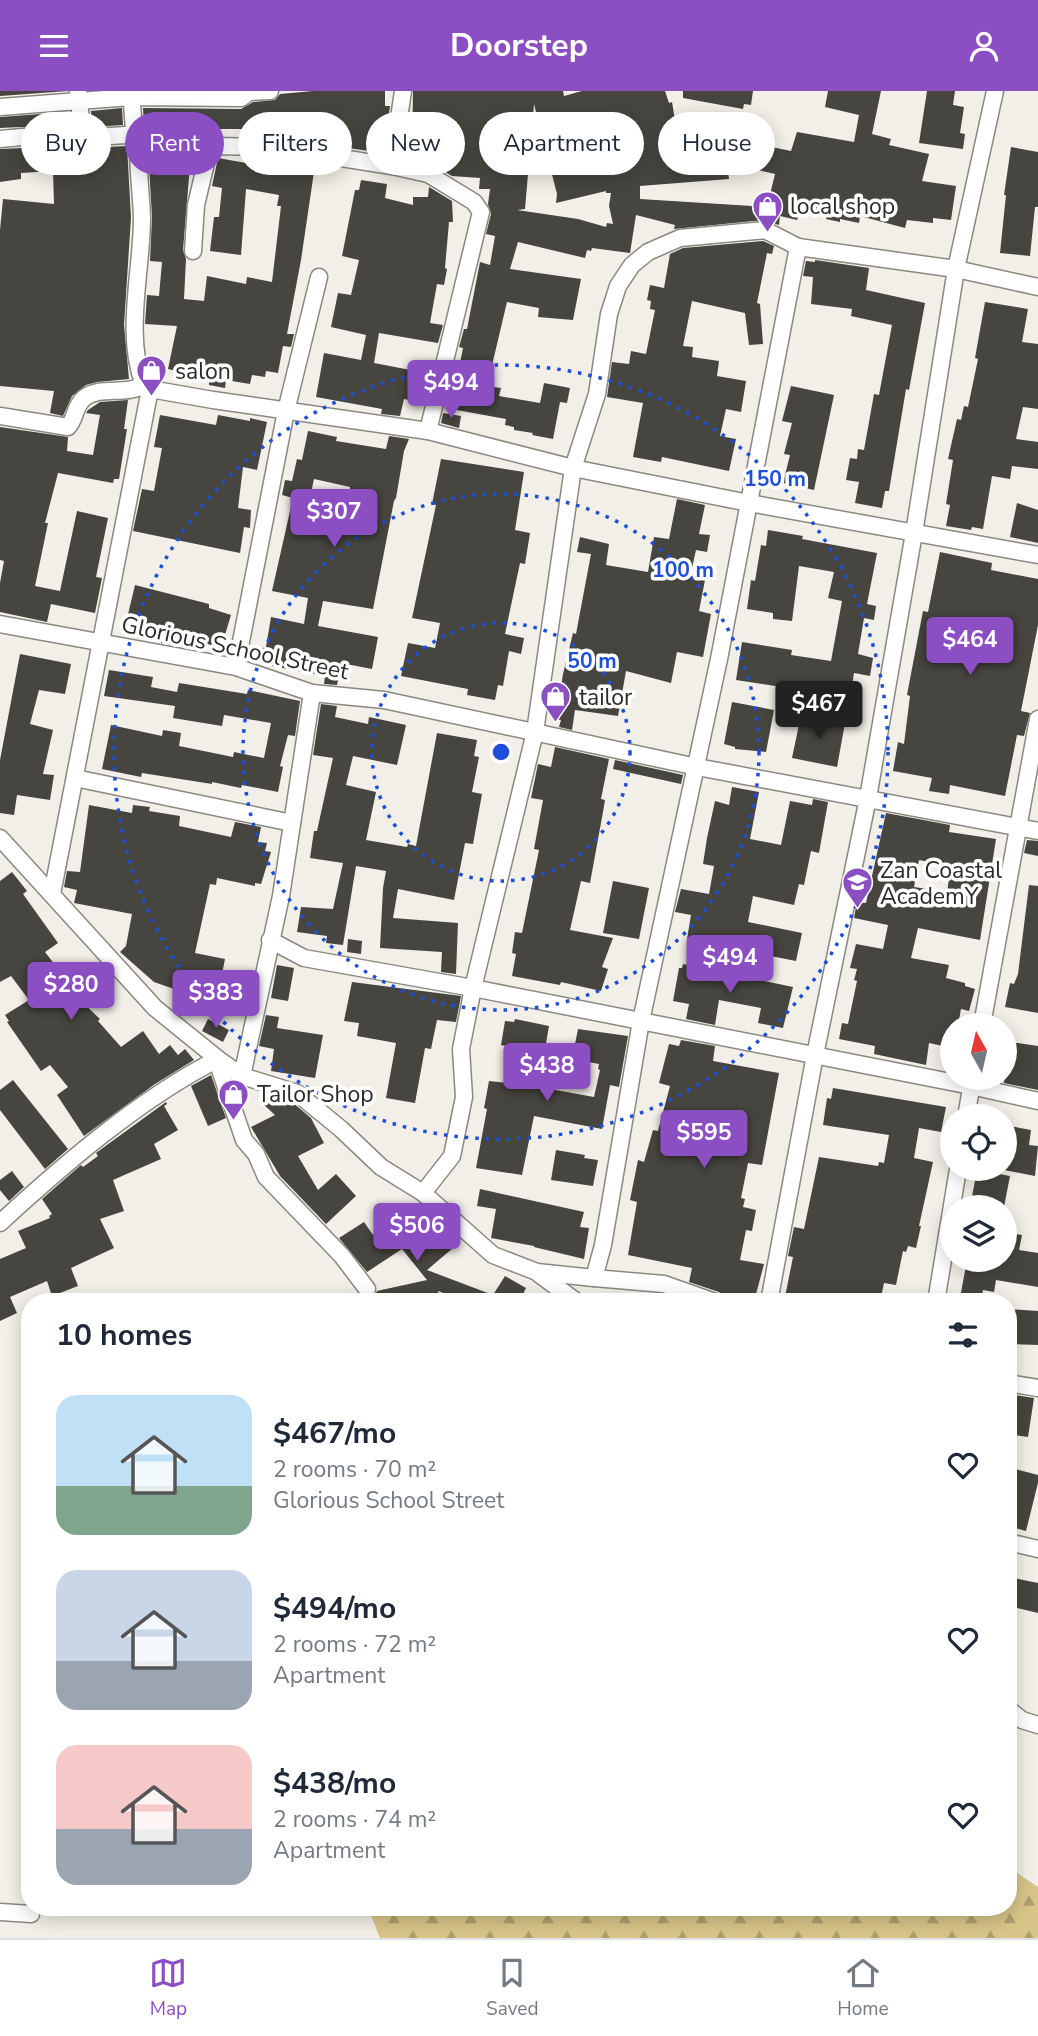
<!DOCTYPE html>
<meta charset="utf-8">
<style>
body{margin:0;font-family:"Nunito Sans",sans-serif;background:#f2f2f3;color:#1f2937;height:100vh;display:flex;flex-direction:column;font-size:26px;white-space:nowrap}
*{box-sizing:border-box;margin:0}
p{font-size:23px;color:#747a83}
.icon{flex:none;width:38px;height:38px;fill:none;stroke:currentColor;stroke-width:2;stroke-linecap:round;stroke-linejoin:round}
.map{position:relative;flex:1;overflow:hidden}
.drawer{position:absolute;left:21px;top:1202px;width:996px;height:623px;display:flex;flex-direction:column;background:#fff;border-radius:28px;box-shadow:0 4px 18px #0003}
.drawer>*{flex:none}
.top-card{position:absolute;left:21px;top:21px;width:998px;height:63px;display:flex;gap:14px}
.needle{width:46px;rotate:352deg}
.buttons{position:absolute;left:940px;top:922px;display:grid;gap:14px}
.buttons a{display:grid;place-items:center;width:77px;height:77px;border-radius:50%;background:#fff;box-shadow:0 4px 18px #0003;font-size:35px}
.price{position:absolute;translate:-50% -60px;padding:0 16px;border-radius:7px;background:#8c4ec3;color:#fff;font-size:23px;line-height:46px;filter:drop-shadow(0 2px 4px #0008)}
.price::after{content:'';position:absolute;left:50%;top:42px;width:21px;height:16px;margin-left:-10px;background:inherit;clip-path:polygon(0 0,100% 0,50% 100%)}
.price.active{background:#222;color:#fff}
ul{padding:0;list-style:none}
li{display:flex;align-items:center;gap:21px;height:175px;padding:0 35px}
li span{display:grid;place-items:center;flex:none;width:196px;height:140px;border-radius:21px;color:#555}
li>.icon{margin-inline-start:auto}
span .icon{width:84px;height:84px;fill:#fffc;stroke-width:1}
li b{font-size:30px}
h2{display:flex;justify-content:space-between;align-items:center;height:84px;padding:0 35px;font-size:30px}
.pill{padding:0 24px;border-radius:32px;background:#fff;box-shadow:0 4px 18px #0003;font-size:24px;line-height:63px}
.pill.active{background:#8c4ec3;color:#fff}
header{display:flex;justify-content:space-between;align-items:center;height:91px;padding:0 35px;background:#8c4ec3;color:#fff;font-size:32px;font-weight:700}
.dock{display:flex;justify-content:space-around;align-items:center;height:98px;border-top:2px solid #e0e1e3;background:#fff;font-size:19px;color:#747a83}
.dock a{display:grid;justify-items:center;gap:4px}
.dock .active{color:#8c4ec3}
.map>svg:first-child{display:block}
.forest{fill:url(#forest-firs)}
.building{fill:#46453f;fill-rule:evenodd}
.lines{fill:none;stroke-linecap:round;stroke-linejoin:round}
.minor-casing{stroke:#8a8881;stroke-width:19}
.minor{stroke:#fff;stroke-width:16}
.ring{fill:none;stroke:#1d4ed8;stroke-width:3.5;stroke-dasharray:3.5 7}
.labels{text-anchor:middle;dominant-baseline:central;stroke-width:7;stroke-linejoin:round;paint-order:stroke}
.poi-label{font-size:23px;fill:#2b2a27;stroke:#fff;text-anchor:start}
.street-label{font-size:23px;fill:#2b2a27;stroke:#fff}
.centre{fill:#1d4ed8;stroke:#fff;stroke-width:3.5}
.ring-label{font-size:21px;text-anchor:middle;font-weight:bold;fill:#1d4ed8;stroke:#fff;stroke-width:7;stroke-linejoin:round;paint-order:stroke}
</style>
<header><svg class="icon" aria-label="menu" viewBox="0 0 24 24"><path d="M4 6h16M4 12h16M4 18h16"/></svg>Doorstep<svg class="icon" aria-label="person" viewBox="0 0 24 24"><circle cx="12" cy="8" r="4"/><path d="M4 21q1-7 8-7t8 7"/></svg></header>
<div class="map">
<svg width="1038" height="1847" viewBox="0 0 1038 1847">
<defs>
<pattern id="forest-firs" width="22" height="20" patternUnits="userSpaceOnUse" patternTransform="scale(1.75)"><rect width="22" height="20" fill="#d7c488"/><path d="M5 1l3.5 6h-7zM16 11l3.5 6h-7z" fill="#af9f6f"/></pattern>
</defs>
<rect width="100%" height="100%" fill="#f1efe7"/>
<path class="forest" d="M1008,1776L1038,1796V1847H380L368,1817L1008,1816Z"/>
<g class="building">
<path d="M0,0H68L0,5Z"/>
<path d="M313,0H385V15H390L383,62L348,57V53L329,54L273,46L247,45V38H202L177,32L144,34L143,17L241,18L253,11L275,9L280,3Z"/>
<path d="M413,0H563L564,5L582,0H665L669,12L672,11L680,58L746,55L747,51L791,60L797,41L854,51L859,24L825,16L828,0H881L872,43L891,48L889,54L929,63L922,90L956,95L951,129L933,127V132L907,129L905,137L860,125L859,132L840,128V131L826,128L828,120L801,114L797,129L780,125L779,134L764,129L674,138L675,134L636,124L630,162L592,157L591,160L587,159L585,167L518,151L510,178L581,188L573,229L538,226L539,217L507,211L489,287L494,288L493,296L501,297L499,305L540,312L544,292L570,297L567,312L560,311L553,348L532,344L533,342L514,339V336L505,334L506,328L451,318L463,257L459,256L464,238H467L480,171L490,174L495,145L486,143L491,123L488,113L490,98H479L480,87L452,85L430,72L412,69ZM534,13L557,103L556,112L606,100V102H611L609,115L613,133L607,132L606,136L578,128L517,119L525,118ZM727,72L775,83L767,116L640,108V95L729,88Z"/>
<path d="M683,0H753L751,14L744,13L743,18L683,7Z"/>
<path d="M927,0H955L953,14L964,16L960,42L965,43L963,58L919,52Z"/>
<path d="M122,17L123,34L92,36L91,20Z"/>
<path d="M70,21L71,37L47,38L21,36L0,37V26Z"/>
<path d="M175,53L188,55L190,74L183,159L186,168L184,208L204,210L207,185L246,193L247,186L272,191L281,115H277L279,104L246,98L241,164L210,160L214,126H219L222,97L212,95L218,67L246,72V66H270L315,74L301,169L287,243H294L291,256L283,255L278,282L266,280L265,286L252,284L250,293L226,289L225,297L209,294V291L184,286L185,282L168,278L177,235L145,233L147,204L159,205L162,171L150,170L152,126L149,75L155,74L154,54Z"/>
<path d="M127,55L131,127L124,234L129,288L97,291L86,294L72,305L63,325L50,322L54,300L0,295V139L3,108L54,113L53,80L21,82V88L0,91V58L22,57L48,59Z"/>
<path d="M1011,56L1038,61V116H1035L1030,165L1000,162L1006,104H1004Z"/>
<path d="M361,89L387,93L385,107L413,114V106H428L429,96L452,110L453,131H449L445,177L447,178L444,194L437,193L430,232L443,234L438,252L379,242L374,272L426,282L420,311L404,308L400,325L381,323L382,318L316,306L324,262L361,269L366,244L331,236L338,202L351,204L359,169L342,165L355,99H359Z"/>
<path d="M763,150L774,155L772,163L767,162L757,212L760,213L763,253L749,254L745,222L692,210L683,255L693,256L692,266L719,270L717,285L746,290L741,321L726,318L720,345L736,348L729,380L662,366L661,371L633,366L643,312L607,306L612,271L629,273L631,260L646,263L655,219L650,218L651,210L647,209L650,194L664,197L670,163L683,157Z"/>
<path d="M815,169L869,177L866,199L925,212L909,299L906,298L889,400H885L882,417L855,412L859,391L846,389L850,367L857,368L858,358L864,359L874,303L879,304L892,234L851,225L852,218L811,213L813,186L803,185L806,170L815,171Z"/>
<path d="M985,211L1028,218L1022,251L1038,253V318L1023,316L1016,348L1038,351V378L1012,375L1010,388L992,385L983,438L972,436L971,439L946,435L950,414L946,413L953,369L948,368L957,328L961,329L964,315L968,316L978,268L975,267Z"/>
<path d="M791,295L834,304L814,399L783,392L790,364L784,363L792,332L782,330Z"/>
<path d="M128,309L124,338H127L119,388H114L113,392L58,382L45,432H48L35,495L60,500L77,420L108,427L96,486L102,487L95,522L51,513L47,531L0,521V492L4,470L0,469V336L68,346L67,360L93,364L100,324L86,322L88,319L100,311Z"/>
<path d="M443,322L461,325L459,337L441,332Z"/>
<path d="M160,324L216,334L218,324L250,330V327L267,331L257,379L243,376L238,417L251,419L250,437L244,436L240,462L133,440L142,398L154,400L162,357L154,356Z"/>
<path d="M308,340L337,346L336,350L386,358L389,345L409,348L404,360L396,407L394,410L373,518L323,510L318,535L378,546L372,578L341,572L337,594L324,593L325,585L272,575V573L268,572L271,557L266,556L271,526L304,533L308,507L272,500L293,407L282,404L285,389L292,390L297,368L302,369ZM314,388L350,396V398L352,399L348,425L308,416Z"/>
<path d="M441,368L524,381L515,439L530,442L525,473L520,472L505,543L524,547L521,563L509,560L503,595L498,594L495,609L467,604L468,598L401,585L408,552L435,557L440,532L412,527L436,414L432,413Z"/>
<path d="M677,408L705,414L699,443L710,444L707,461L696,459L690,486L705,489L699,520L711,523L703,566L677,561L671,592L626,580L618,625L575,619L572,639L559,636L561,629L556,628L563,583L573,542L576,543L591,463L577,461L580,446L609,453L606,474L648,481L654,446L669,448Z"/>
<path d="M1017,412L1038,419V452L1010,446Z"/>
<path d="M768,439L803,445L802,448L877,462L867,513L876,515L874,529L864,527L858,563L873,567L870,585L854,582L850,606L736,589L742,551L792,559L791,564L831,570L842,510L828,507L834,481L799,475L792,530L773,528V522L747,518L751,489L755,490L761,454L766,455Z"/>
<path d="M940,461L992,472L991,479L1038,488V534L1021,620L1030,622L1024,645L1017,644L1005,705L950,694L949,703L929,700L932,687L893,680L898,651L904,653L910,605L907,604L914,567L923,520L928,521Z"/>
<path d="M135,494L209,513V517L231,524L221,557L175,543L174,554L161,552V548L124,540Z"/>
<path d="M20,563L71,573L65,603L39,599L30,633L53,639L43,683L54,684L50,709L17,704L14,724L0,722V669Z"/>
<path d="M109,579L153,586L151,596L177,601L179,592L247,603L248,599L300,610L295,645L288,644L280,675L283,676L278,701L242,694L241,697L212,691V693L142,682L141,686L102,678L111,634L162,645L163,639L181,642L179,655L233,666L234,661L264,667L271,632L224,624L222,635L173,627L175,615L104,605Z"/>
<path d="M732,611L774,619L766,661L735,658V656L724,653Z"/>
<path d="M321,613L337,615L335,626L368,633L369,626L406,634L397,674L353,665L346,694L376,701L366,749L407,756L408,753L416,755L437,642L477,649L474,665L479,666L472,701L482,703L473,753L465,752L454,809L398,798L393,827L458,832L456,883L441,881L442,861L380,857L383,797L386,780L356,775L343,854L326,852L327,845L297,841L301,816L333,818L343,772L310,767L314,740H317L333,667L313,664Z"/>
<path d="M801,624L845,632L837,676L792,667Z"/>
<path d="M555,656L609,668L601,708L605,709L603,721L590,792L581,790L570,839L613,847L602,876L608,878L601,900L561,891L560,894L512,885L516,863L512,862L515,841L522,842L539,759L534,758L543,709L531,707L538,673L551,676Z"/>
<path d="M615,669L683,684L681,693L613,678Z"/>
<path d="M732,696L759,701L750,748L781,754L790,710L812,714L813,708L828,711L819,762L811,760L804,794L799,793L794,814L753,805L748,831L802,842L796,870L687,848L691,824L675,821L681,798L709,803L714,775L703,773L707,747L715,710L729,714Z"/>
<path d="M89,714L132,722L133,714L150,716L149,720L180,725L179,735L231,746L235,731L261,736L258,751L267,752L265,760L271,761L261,793L255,792V795L217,787L216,794L210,793L195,862L225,868L218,903L212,901L211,911L154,891L120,861L126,855L132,823L74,812L77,799L64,796L67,780L80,781Z"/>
<path d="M886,722L950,734L949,741L996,748L980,849L918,837L911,867L949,874L946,887L965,892V895L975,898L969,920L961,918L958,934H952V957L929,952L926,974L874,963L875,955L839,948L842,932L848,933L857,890L854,889L857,878L850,877L856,853L883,858L888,834L854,827L857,811L866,812ZM919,769L951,775L947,801L914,796Z"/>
<path d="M1027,749L1038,750V765L1024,762Z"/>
<path d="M12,781L27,800L23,803L58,852L45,861L65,887L85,872L101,892L79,908L100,928L98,930L121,956L143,940L159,963L170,954L178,964L185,958L194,969L155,993L84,1045L57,1004L68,996L50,974L41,980L7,931L9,930L5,924L29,909L11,885L0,891V790Z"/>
<path d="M613,790L649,797L639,848L603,842Z"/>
<path d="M1029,794L1038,795V922L1005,916L1010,892L1014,893L1018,883Z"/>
<path d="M348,848L362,850L361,863L347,861Z"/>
<path d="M683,873L793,896L783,937L758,932L761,917L719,909L715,934L686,928L689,913L673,910L679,877H682Z"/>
<path d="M277,874L294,877L288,910L271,907Z"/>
<path d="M352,891L461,905L456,931L437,929L431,958L425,957L415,1012L386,1007L396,952L357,945L359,932L344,930Z"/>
<path d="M266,924L279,926L277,937L323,944L315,987L271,980L274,958L259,955Z"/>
<path d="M208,928L229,939L223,951L202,940Z"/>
<path d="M515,928L549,935L544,964L501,954L505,930L514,931Z"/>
<path d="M578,938L628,945L619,996L610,994L602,1038L534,1025L522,1084L476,1077L487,1018L484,1017L489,990L536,995L539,978L553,981L550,998L594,1006L600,979L598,978L599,973L572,968Z"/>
<path d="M681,949L715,955L713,970L779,982L762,1074L748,1072L741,1107L745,1108L743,1116L756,1119L752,1140L746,1139L740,1169L764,1173L754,1211H725L723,1205L719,1201L689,1191L692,1177L628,1164L637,1111L630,1109L638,1069L644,1071L653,1039L658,1040L670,995L659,992L669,953L679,955Z"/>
<path d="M1010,951L1038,955V999L1004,992Z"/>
<path d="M211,984L226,1027L208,1035L191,995Z"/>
<path d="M13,989L68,1058L45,1078L0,1019V999Z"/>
<path d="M833,997L946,1016L941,1041L919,1037L914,1067L933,1071L919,1135H921L916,1157L908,1155L906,1161L903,1160L896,1194L884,1192L880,1211H784L793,1166L788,1165L794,1136L804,1138L819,1066L878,1075L879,1071L884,1072L889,1044L823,1034L827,1007L831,1008Z"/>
<path d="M273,1005L292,1011L311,1027L324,1052L298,1065L318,1099L336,1083L356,1105L326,1133L280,1085L251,1036L275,1024L264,1014Z"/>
<path d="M166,1011L167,1013L164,1015L178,1039L154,1053L161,1068L113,1089L124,1120L100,1128L114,1157L71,1177L78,1195L52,1205L47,1190L10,1206L17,1222L0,1230V1168L26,1157L18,1140L50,1127L49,1125L52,1123L42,1108L81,1074L83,1076L98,1065L96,1062L111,1051Z"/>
<path d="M1004,1034L1031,1039L1029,1054L1038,1055L1035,1085L1004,1079Z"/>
<path d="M556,1059L585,1064L584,1067L598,1069L593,1095L551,1089Z"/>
<path d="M977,1079L1010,1085L1004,1116H970Z"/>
<path d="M12,1080L24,1096L9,1110L0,1099V1089Z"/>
<path d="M480,1098L584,1121L580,1136L589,1137L584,1168L534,1156V1155L491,1147L496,1118L477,1115Z"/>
<path d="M404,1118L429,1144L436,1137L453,1157L427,1179L493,1204L505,1185L526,1197L519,1211H466L438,1200L440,1211H355V1205L369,1208L374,1206L377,1200L427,1189L402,1158L367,1181L339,1147L364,1131L373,1144L398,1120L400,1122Z"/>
<path d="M1004,1141L1022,1144L1019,1159L1038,1162V1196L996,1189L994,1201L983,1199L981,1211L960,1207L967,1169H1004Z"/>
<path d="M654,1203H662L683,1211H651Z"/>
<path d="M1008,1218L1038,1220V1254L1008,1253Z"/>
<path d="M1008,1303L1034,1307L1028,1346L1008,1343Z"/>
<path d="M1008,1376L1038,1384V1392L1026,1440L1012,1436L1014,1429L1008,1427Z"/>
<path d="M1008,1486L1038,1492V1522L1008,1515Z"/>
</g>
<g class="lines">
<defs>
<g id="minor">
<path d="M78,0L83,47"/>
<path d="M131,0L134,39L138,45C167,43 186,36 210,55"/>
<path d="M403,0L392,75L428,83L474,111L481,121L428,340"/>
<path d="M0,16L131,6L241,7L249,1L270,0"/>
<path d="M0,48L22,46L47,49L126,44L138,45C137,73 141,99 142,127C142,180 124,244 144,294L150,298"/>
<path d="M193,160L196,114L210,55L271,56L392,75"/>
<path d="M0,325L68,336C76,327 74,316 84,307C101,294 125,305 144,294"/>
<path d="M0,533L236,576L312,602L384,609L697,676L1038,740"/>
<path d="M236,576L286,320L319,186"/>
<path d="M75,687L292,732"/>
<path d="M0,747L155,917L218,968L242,985L297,1002L341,1038L381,1076L423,1102L493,1164L537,1181L594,1187L603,1154L641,930L719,568L798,156L956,178L1038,196"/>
<path d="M52,803L150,298L213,309L428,340L573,377L749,412L1038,464"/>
<path d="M270,849L304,867L473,897L971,995L1038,1010"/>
<path d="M982,934L1038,628"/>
<path d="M218,968L219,976L244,1049L256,1063L266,1086L342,1165L367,1198"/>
<path d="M242,985L281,805L312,602"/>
<path d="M966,1026L973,987"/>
<path d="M423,1102L452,1065L464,1006L461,958L473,897L535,641L573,377L597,303L609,223L618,195L632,174L648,161L680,147L765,139L798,156"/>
<path d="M0,1132C64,1073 141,1007 218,968"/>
<path d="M539,1183L577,1211"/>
<path d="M594,1187L664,1193L715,1211"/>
<path d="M769,1211L815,964L868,707L914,442L956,178L995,0"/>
<path d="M936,1211L958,1078"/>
<path d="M1008,1292L1038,1297"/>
<path d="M1008,1451L1038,1458"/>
<path d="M1008,1618L1022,1629L1038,1634"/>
<path d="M0,1821L31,1823"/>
</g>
</defs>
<use href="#minor" class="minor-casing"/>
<use href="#minor" class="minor"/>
</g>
<g class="ring">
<circle cx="501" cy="661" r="129"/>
<circle cx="501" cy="661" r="258"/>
<circle cx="501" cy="661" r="387"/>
</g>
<defs>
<symbol id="shop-pin" viewBox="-11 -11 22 30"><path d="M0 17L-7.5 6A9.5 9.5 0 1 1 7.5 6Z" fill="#8c4ec3" stroke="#fff"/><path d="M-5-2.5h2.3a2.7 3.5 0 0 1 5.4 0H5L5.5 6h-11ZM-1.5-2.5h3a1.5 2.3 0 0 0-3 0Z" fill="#fff"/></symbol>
<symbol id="school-pin" viewBox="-11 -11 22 30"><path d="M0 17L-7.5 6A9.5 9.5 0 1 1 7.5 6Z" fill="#8c4ec3" stroke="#fff"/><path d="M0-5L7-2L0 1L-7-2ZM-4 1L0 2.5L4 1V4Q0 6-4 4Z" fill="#fff"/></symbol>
</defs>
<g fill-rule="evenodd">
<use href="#shop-pin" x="750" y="98" width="35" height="47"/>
<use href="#shop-pin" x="134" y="262" width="35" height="47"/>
<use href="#shop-pin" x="538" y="588" width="35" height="47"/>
<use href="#school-pin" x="840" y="774" width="35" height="47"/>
<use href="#shop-pin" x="216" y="986" width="35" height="47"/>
</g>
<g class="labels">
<g class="poi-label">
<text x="790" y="115">local shop</text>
<text x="175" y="280">salon</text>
<text x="579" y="606">tailor</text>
<text x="880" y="779">Zan Coastal<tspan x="880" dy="26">AcademY</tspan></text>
<text x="257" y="1003">Tailor Shop</text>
</g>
<g class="street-label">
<text transform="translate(235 557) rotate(12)">Glorious School Street</text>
</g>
</g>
<circle cx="501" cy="661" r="10" class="centre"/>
<g class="ring-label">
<text x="775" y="395">150 m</text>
<text x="683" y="486">100 m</text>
<text x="592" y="577">50 m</text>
</g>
</svg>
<div class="buttons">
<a><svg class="needle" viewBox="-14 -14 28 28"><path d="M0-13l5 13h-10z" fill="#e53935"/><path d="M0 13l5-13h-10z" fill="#747a83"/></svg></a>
<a><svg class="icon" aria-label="locate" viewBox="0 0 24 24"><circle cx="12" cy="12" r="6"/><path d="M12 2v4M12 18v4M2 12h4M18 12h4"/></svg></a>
<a><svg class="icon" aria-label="layers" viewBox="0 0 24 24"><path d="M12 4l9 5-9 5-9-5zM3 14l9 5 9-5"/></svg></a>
</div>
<b class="price" style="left:451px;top:329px">$494</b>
<b class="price" style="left:334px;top:458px">$307</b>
<b class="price" style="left:970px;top:586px">$464</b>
<b class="price active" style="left:819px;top:650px">$467</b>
<b class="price" style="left:730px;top:904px">$494</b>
<b class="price" style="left:71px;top:931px">$280</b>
<b class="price" style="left:216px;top:939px">$383</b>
<b class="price" style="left:547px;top:1012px">$438</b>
<b class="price" style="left:704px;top:1079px">$595</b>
<b class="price" style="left:417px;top:1172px">$506</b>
<div class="top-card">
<a class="pill">Buy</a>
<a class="pill active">Rent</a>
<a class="pill">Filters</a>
<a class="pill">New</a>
<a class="pill">Apartment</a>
<a class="pill">House</a>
</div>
<section class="drawer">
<h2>10 homes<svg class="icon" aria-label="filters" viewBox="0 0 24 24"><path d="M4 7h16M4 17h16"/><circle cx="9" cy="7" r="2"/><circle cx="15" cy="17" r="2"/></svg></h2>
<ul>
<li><span style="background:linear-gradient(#bfe0f5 65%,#7fa58c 0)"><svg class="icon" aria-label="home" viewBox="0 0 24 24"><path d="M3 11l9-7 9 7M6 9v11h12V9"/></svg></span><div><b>$467/mo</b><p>2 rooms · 70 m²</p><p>Glorious School Street</p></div><svg class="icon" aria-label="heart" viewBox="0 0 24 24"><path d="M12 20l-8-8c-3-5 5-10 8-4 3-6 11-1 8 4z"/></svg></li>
<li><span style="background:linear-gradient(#c9d6e8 65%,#9aa5b1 0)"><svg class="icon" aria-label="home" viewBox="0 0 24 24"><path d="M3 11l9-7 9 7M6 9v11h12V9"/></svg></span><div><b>$494/mo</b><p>2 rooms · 72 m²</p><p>Apartment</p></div><svg class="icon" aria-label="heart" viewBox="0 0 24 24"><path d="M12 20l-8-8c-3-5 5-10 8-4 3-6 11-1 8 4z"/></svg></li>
<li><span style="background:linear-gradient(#f6c9c9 60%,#9aa5b1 0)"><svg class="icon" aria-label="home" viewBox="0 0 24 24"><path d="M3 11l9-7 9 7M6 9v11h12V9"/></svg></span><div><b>$438/mo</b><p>2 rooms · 74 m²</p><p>Apartment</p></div><svg class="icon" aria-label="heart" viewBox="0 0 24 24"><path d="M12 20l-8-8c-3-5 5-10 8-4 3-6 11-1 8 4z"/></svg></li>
</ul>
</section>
</div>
<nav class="dock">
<a class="active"><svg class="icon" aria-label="map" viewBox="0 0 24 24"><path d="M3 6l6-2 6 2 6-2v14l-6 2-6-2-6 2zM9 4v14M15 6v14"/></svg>Map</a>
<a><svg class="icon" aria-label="saved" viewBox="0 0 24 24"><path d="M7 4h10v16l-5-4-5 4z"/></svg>Saved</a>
<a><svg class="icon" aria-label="home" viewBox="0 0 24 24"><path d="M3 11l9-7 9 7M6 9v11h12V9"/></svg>Home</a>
</nav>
